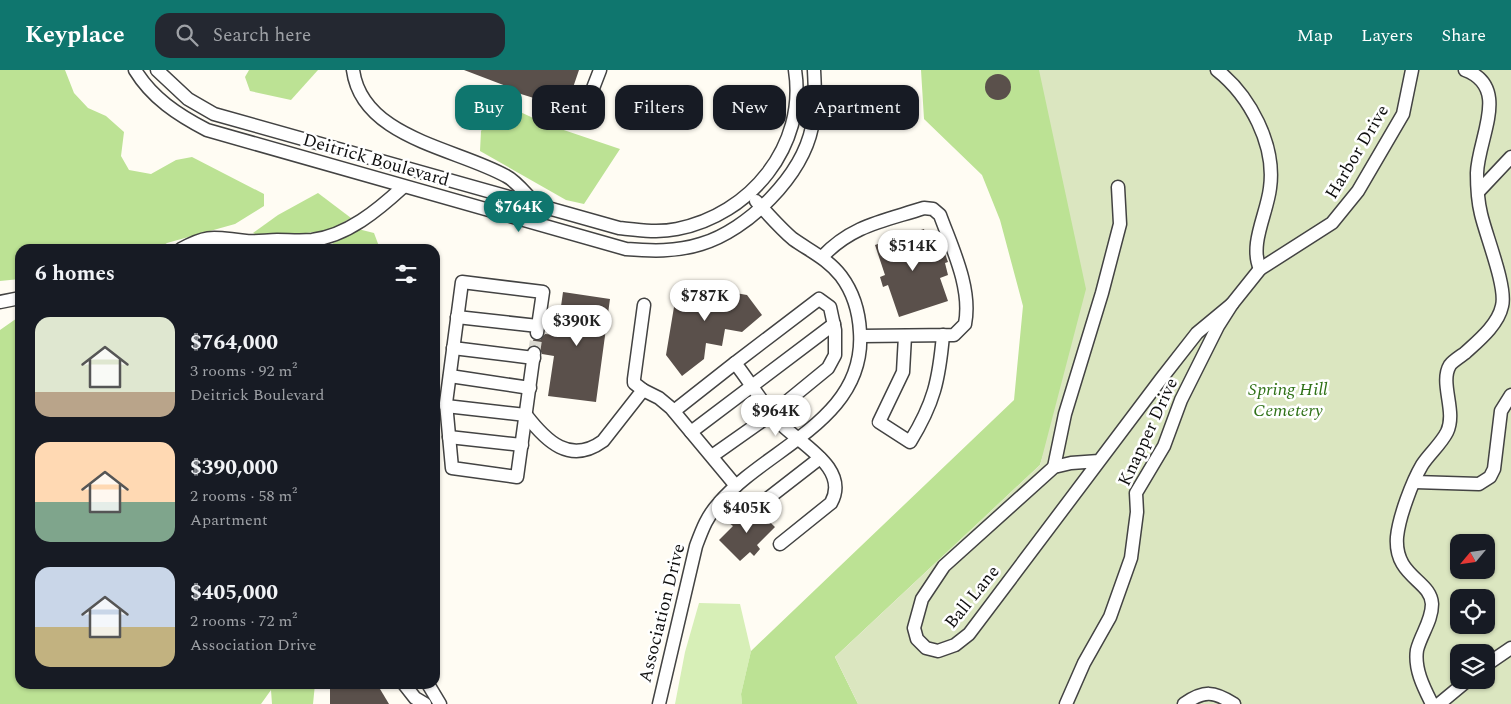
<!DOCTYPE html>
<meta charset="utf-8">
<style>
body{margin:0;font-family:Spectral,serif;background:#242831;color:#f1f3f6;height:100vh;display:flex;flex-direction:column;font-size:19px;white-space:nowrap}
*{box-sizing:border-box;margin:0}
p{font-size:16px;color:#9ea1a6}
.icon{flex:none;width:28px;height:28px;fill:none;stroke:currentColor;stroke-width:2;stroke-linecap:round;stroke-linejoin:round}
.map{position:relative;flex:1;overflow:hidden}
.details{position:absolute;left:15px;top:174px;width:425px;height:445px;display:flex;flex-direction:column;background:#171b24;border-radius:15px;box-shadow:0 1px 4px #0004}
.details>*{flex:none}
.top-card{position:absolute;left:455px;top:15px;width:475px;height:45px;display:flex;gap:10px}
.needle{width:32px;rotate:241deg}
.buttons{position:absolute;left:1450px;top:464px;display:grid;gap:10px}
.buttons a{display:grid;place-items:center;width:45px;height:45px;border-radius:10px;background:#171b24;box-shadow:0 1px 4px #0004;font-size:25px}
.price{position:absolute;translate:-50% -42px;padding:0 11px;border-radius:18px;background:#fff;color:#222;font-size:16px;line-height:32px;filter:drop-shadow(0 1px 2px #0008)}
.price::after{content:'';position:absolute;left:50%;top:30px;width:15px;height:11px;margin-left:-8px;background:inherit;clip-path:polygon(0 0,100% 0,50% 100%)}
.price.active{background:#0f766e;color:#fff}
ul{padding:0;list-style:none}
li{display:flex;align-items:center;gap:15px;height:125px;padding:0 20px}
li span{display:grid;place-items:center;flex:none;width:140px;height:100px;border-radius:15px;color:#555}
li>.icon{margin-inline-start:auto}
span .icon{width:60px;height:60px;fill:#fffc;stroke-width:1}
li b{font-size:21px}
h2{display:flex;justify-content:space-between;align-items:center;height:60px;padding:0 20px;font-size:21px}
.pill{padding:0 18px;border-radius:15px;background:#171b24;box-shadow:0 1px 4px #0004;font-size:18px;line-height:45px}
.pill.active{background:#0f766e;color:#fff}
header{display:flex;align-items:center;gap:30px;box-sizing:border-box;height:70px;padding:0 25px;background:#0f766e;color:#fff}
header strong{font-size:24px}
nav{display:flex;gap:28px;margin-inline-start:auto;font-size:18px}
.search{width:350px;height:45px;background:#242831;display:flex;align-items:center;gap:12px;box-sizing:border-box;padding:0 18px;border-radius:15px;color:#9ea1a6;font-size:19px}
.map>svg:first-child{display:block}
.green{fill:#d7efb7}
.forest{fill:#bce294}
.cemetery{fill:#dbe6c0;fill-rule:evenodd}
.building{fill:#5a504b}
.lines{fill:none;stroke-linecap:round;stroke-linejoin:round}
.minor-tunnel{stroke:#dbd9d1;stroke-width:12;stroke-dasharray:12 6;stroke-linecap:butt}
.minor-casing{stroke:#434343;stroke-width:15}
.minor{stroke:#fff;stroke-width:12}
.labels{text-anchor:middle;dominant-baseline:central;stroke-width:5;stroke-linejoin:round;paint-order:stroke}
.street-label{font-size:18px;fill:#101010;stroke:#fff}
.park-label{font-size:18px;font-style:italic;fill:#2f7117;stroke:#fff}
</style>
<header>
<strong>Keyplace</strong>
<div class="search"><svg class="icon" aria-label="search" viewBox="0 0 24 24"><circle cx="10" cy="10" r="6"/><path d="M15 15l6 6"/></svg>Search here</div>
<nav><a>Map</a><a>Layers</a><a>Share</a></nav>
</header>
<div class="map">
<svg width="1511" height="634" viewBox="0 0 1511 634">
<rect width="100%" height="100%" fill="#fffcf3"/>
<path class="green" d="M699,533L740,534L751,581L741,624L742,634H675L685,582Z"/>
<g class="forest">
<path d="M0,0H65L74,23L88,38L106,46L124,62L121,86L129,100L151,104L176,90L192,87L264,124V136L235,154L167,173L158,179H20V209L0,211Z"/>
<path d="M249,0H318L291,30L250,21L245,7Z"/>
<path d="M921,0H1118L1095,221L1040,395L835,587L858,634H742L741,624L751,581L1014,330L1023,236L1000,150L982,105L924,49Z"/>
<path d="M501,33L546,54L620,79L584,134L566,130L480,81L481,61Z"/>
<path d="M318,123L351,148L328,161L261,167L253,163L278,145Z"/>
<path d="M358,159L374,163L380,179H323Z"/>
<path d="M20,246V614H315L313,634H272L271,620L261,634H0V260Z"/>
</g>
<path class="cemetery" d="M1039,0H1511V634H858L835,587L1040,395L1086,219ZM1459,472H1486V500H1459ZM1459,528H1486V555H1459ZM1459,582H1486V610H1459Z"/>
<g class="building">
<path d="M464,0H579L566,38L505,19L506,16Z"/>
<circle cx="998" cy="17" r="13"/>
<path d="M924,159L931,182L943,178L948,192L945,193L948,205L940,208L948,231L899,247L888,215L883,217L880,207L885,205L875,175Z"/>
<path d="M678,213L747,225L762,245L742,262L725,259L722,276L706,273L704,289L682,306L666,285Z"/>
<path d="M563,222L610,229L596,332L548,326L554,286L542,284L539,277L533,275V270H540L545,264L557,265Z"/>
<path d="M753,436L775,457L757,475L760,479L754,486L750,482L740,491L719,470L733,456L729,453L735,447L739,451Z"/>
<path d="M346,614H377L389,634H330V615Z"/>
</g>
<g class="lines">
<path class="minor-tunnel" d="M534,283L537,263"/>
<defs>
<g id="minor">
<path d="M135,0C152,28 178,45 207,60L626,179C651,181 676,182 701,174C748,160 802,106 812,57C816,38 815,19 814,0"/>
<path d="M157,0L188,29L214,44L619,158C638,160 658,163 677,159C750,145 807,76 795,0"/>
<path d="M353,0C362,68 456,78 506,106C516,111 526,124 534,132"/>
<path d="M1217,0C1250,26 1276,75 1270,118C1267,144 1249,174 1260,199"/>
<path d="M583,44L600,0"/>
<path d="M1479,121L1511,87"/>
<path d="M181,179C210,163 215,168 246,171C256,172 267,170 277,170C288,170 300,171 312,170C347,166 378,140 403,117"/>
<path d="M822,187C852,155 884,151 924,138L933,139L940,145C952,178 972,218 965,254L954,265L861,266"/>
<path d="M0,232L20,228"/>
<path d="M457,247L538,256"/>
<path d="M905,266L903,302L879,352L910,372C934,333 939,310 943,265"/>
<path d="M453,278L534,288"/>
<path d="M534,283L517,407L452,398L446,333L462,212L543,222L537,263"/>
<path d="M450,306L530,318"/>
<path d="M643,320L659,328L671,338L736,416"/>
<path d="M446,336L526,345C546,371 570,395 603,371L643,320L634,313V309L644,235"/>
<path d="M674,341L735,293"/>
<path d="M691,362L834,254"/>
<path d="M449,367L522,375"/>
<path d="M712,386L773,343L828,298L835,285V260L830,237L819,229L735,293C751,313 764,337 782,355C802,375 850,399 831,433L780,474"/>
<path d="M1099,391L1071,393L1054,397L944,496L922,529L914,558L917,569L926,578L938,581L955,575L969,564L1161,309L1197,263L1232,234"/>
<path d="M1054,397L1065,344L1102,223L1120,154L1118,117"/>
<path d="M1415,412L1479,414L1490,407L1494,399L1501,341L1511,325"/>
<path d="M762,433L820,388"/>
<path d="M1486,595L1511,578"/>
<path d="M404,614L415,628L425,634"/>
<path d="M428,614L440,634"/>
<path d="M659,634L696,476C702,460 707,446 719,433C767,377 866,350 860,262C859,242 853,222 841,206C828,189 810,181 793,169C780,158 768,144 756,131"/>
<path d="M1066,634L1084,593L1110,547L1131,488L1137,442L1136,423L1164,376L1181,330L1218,256L1232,234L1260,199L1332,153L1358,121L1403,44L1412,0"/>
<path d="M1184,634C1204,620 1214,621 1234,634"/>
<path d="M1432,634C1424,618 1414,599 1417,580C1421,564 1432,551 1432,534C1431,510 1394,507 1397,467C1399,447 1412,412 1422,395C1429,384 1441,374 1447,362C1457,341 1439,313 1450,295C1453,291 1461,286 1465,283C1478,271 1498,255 1502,236C1507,217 1486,166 1481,144C1478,132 1477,116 1477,103C1478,68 1511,17 1465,0"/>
<path d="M1439,634L1468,610"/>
</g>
</defs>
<use href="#minor" class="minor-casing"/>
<use href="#minor" class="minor"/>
</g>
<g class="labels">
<g class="street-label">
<text transform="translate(1357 82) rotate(-59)">Harbor Drive</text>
<text transform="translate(376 90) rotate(16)">Deitrick Boulevard</text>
<text transform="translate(1148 362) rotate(-65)">Knapper Drive</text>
<text transform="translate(972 527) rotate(-51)">Ball Lane</text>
<text transform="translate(662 543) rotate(-76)">Association Drive</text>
</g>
<g class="park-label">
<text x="1288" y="319">Spring Hill<tspan x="1288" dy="21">Cemetery</tspan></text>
</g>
</g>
</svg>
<div class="buttons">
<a><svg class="needle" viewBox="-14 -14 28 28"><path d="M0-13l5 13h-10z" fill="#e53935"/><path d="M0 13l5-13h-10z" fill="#9ea1a6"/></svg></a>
<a><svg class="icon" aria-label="locate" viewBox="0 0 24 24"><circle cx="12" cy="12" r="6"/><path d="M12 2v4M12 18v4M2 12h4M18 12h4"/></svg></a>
<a><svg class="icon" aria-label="layers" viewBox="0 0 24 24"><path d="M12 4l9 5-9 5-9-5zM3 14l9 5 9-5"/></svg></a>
</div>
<b class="price active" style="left:519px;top:163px">$764K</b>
<b class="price" style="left:913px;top:202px">$514K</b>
<b class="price" style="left:705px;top:252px">$787K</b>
<b class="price" style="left:577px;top:277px">$390K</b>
<b class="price" style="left:776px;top:367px">$964K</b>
<b class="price" style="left:747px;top:464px">$405K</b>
<div class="top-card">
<a class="pill active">Buy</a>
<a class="pill">Rent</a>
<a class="pill">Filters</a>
<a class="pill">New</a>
<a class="pill">Apartment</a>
</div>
<section class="details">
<h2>6 homes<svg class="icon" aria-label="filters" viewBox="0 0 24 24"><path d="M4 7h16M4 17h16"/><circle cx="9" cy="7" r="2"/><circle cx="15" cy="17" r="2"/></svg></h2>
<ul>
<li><span style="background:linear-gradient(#dfe7d0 75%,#b9a48a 0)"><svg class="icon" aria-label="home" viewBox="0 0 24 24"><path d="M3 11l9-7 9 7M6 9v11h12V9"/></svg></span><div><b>$764,000</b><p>3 rooms · 92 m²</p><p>Deitrick Boulevard</p></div></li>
<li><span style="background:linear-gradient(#ffd9b3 60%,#7fa58c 0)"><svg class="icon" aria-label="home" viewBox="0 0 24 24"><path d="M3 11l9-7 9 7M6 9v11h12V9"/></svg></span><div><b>$390,000</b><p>2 rooms · 58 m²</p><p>Apartment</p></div></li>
<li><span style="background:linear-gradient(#c9d6e8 60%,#c2b280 0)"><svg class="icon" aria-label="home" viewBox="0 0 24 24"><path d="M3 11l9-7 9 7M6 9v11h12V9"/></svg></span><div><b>$405,000</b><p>2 rooms · 72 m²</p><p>Association Drive</p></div></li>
</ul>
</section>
</div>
